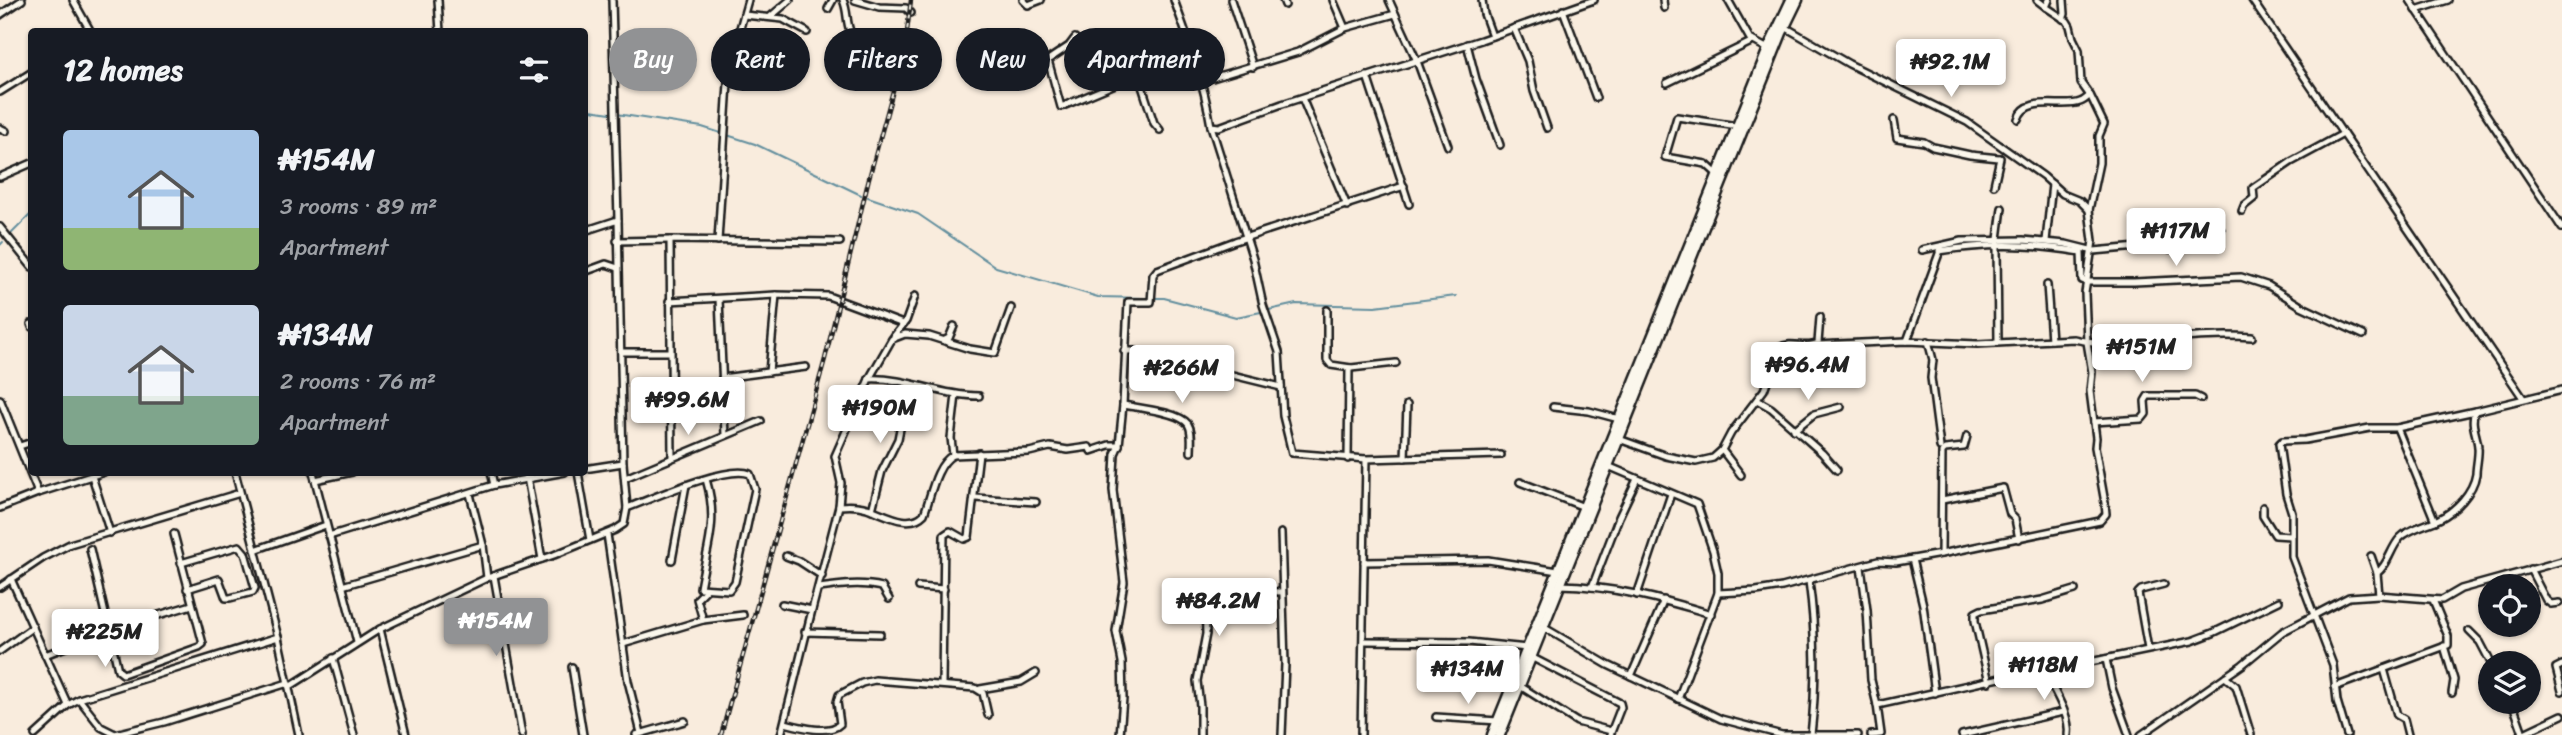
<!DOCTYPE html>
<meta charset="utf-8">
<style>
body{margin:0;font-family:Sriracha,sans-serif;background:#20242c;color:#f1f3f6;height:100vh;display:flex;flex-direction:column;font-size:26px;white-space:nowrap}
*{box-sizing:border-box;margin:0}
p{font-size:23px;color:#9ea1a6}
.icon{flex:none;width:38px;height:38px;fill:none;stroke:currentColor;stroke-width:2;stroke-linecap:round;stroke-linejoin:round}
.map{position:relative;flex:1;overflow:hidden}
.panel{position:absolute;left:28px;top:28px;width:560px;height:448px;display:flex;flex-direction:column;background:#171b24;border-radius:7px;box-shadow:0 2px 5px #0004}
.panel>*{flex:none}
.guide{position:absolute;left:609px;top:28px;width:665px;height:63px;display:flex;gap:14px}
.controls{position:absolute;left:2478px;top:574px;display:grid;gap:14px}
.controls a{display:grid;place-items:center;width:63px;height:63px;border-radius:50%;background:#171b24;box-shadow:0 2px 5px #0004;font-size:35px}
.price{position:absolute;translate:-50% -60px;padding:0 16px;border-radius:7px;background:#fff;color:#222;font-size:23px;line-height:46px;filter:drop-shadow(0 2px 4px #0008)}
.price::after{content:'';position:absolute;left:50%;top:42px;width:21px;height:16px;margin-left:-10px;background:inherit;clip-path:polygon(0 0,100% 0,50% 100%)}
.price.selected{background:#919294;color:#fff}
ul{padding:0;list-style:none}
li{display:flex;align-items:center;gap:21px;height:175px;padding:0 35px}
li span{display:grid;place-items:center;flex:none;width:196px;height:140px;border-radius:7px;color:#555}
li>.icon{margin-inline-start:auto}
span .icon{width:84px;height:84px;fill:#fffc;stroke-width:1}
li b{font-size:30px}
h2{display:flex;justify-content:space-between;align-items:center;height:84px;padding:0 35px;font-size:30px}
.chip{padding:0 24px;border-radius:32px;background:#171b24;box-shadow:0 2px 5px #0004;font-size:24px;line-height:63px}
.chip.selected{background:#919294;color:#fff}
.map>svg:first-child{display:block}
.lines{fill:none;stroke-linecap:round;stroke-linejoin:round}
.stream{stroke:#638f9e;stroke-width:2}
.minor-casing{stroke:#1c1c1c;stroke-width:10}
.primary-casing{stroke:#1c1c1c;stroke-width:13}
.minor{stroke:#fbf7ec;stroke-width:5}
.primary{stroke:#fbf7ec;stroke-width:8}
.rail-casing{stroke:#1c1c1c;stroke-width:4.5}
.rail{stroke:#fbf7ec;stroke-width:2;stroke-dasharray:5;stroke-linecap:butt}
</style>
<div class="map">
<svg width="2562" height="735" viewBox="0 0 2562 735">
<rect width="100%" height="100%" fill="#f9ecdd"/>
<filter id="ink" filterUnits="userSpaceOnUse"><feTurbulence type="fractalNoise" baseFrequency=".0143" numOctaves="2"/><feDisplacementMap in="SourceGraphic" scale="14" xChannelSelector="R" yChannelSelector="G"/><feConvolveMatrix kernelMatrix="1 2 1 2 8 2 1 2 1" color-interpolation-filters="sRGB"/></filter>
<g filter="url(#ink)">
<g class="lines">
<g class="stream">
<path d="M584,109L702,127L755,144L861,195"/>
<path d="M868,197L918,214L996,267L1098,297L1148,298"/>
<path d="M12,233L32,213"/>
<path d="M0,245L3,242"/>
<path d="M1153,298H1164L1236,317L1261,312"/>
<path d="M1269,310L1296,304L1375,306L1456,296"/>
</g>
<defs>
<g id="minor">
<path d="M73,0L91,32"/>
<path d="M438,0L440,32"/>
<path d="M612,0L618,220"/>
<path d="M843,0C848,11 846,21 850,31"/>
<path d="M855,0L879,7L906,8L911,13"/>
<path d="M1023,0L1028,5L1041,0"/>
<path d="M1174,0C1189,41 1204,83 1211,126"/>
<path d="M1231,0L1253,67"/>
<path d="M1283,0L1285,5"/>
<path d="M1333,0L1345,28"/>
<path d="M1389,0L1417,61L1448,146"/>
<path d="M1482,0L1484,14L1492,36"/>
<path d="M1663,0L1664,8"/>
<path d="M1728,0L1750,39L1768,49"/>
<path d="M2037,0L2046,7L2049,0"/>
<path d="M2252,0L2523,398"/>
<path d="M2410,0L2562,228"/>
<path d="M828,9L833,0"/>
<path d="M1563,10L1596,98"/>
<path d="M2416,10L2448,0"/>
<path d="M0,15L22,0"/>
<path d="M744,15L783,19L807,32"/>
<path d="M770,17L790,0"/>
<path d="M2063,19L2065,14L2064,0"/>
<path d="M1785,27L1849,64L1967,122L2043,176L2063,194L2080,201L2089,210"/>
<path d="M1514,28L1528,61L1534,91L1547,128"/>
<path d="M1075,38L1069,46L1048,60L1061,107L1163,64L1194,58"/>
<path d="M1467,44L1476,79L1500,145"/>
<path d="M1367,76L1409,204"/>
<path d="M1134,77L1140,80L1154,123L1160,130"/>
<path d="M1199,82L1298,52L1345,28L1395,14"/>
<path d="M1667,83L1753,41"/>
<path d="M0,92L32,72"/>
<path d="M1302,98L1347,206"/>
<path d="M2018,119C2026,94 2064,109 2080,102C2084,101 2087,98 2090,95"/>
<path d="M1894,120L1897,138L1924,142L1933,147L1970,155L1999,158"/>
<path d="M0,128L6,131"/>
<path d="M1718,175L1706,164L1665,157L1677,117L1731,125"/>
<path d="M0,177L32,163"/>
<path d="M1994,185L2000,158"/>
<path d="M2242,211L2244,206L2254,198L2253,188L2291,162L2343,134"/>
<path d="M0,227L32,267"/>
<path d="M617,241L670,240"/>
<path d="M718,241L729,67L748,0"/>
<path d="M2046,241L2052,184"/>
<path d="M1922,250L1962,241L2023,240L2066,244L2094,251L2138,247L2170,249L2200,240L2221,230"/>
<path d="M1939,251C1986,243 2035,244 2081,252L2082,280L2087,282H2134L2241,277L2269,286L2301,306L2363,335"/>
<path d="M584,272L606,264L618,268"/>
<path d="M2047,285L2051,340"/>
<path d="M719,299L725,435"/>
<path d="M669,301L776,295L828,296L903,324"/>
<path d="M1327,310V360L1331,365L1351,368L1396,363"/>
<path d="M31,324L32,327"/>
<path d="M894,336L906,321L915,296"/>
<path d="M945,340L949,338L954,326"/>
<path d="M1907,341L1941,248"/>
<path d="M1928,341L1933,360L1931,378L1940,447"/>
<path d="M1998,342L1997,247L2002,208"/>
<path d="M1815,345L1907,341L1977,344L2074,339C2094,344 2114,342 2135,341C2173,339 2213,334 2252,337"/>
<path d="M1124,351H1135L1281,387"/>
<path d="M621,352H670"/>
<path d="M769,372L776,295"/>
<path d="M722,378L806,367"/>
<path d="M869,379L892,339L905,334L929,336L970,349L995,353L1011,308"/>
<path d="M0,399L38,493"/>
<path d="M1757,400L1771,408L1822,453L1837,470"/>
<path d="M1123,405C1138,408 1179,412 1188,424C1193,432 1191,444 1191,452"/>
<path d="M1553,407L1589,411L1619,419"/>
<path d="M2094,422L2142,419L2146,414L2145,401L2148,396H2195L2201,399"/>
<path d="M2397,428L2435,521"/>
<path d="M1794,430L1814,414L1841,407"/>
<path d="M1619,439L1666,456L1696,462L1713,458L1722,450L1731,433L1764,390L1779,348C1792,340 1806,350 1818,343L1820,317"/>
<path d="M20,446L32,442"/>
<path d="M1722,450L1741,475"/>
<path d="M953,455L951,438L956,395"/>
<path d="M1501,455L1366,459L1292,453L1283,416L1279,352L1263,305L1253,259L1211,126L1219,127L1282,104L1481,40L1594,0"/>
<path d="M672,457L670,240L840,242"/>
<path d="M1405,458L1407,405"/>
<path d="M1348,459L1349,368H1351"/>
<path d="M1608,466L1697,504L1713,551L1718,573V593L1678,699"/>
<path d="M584,469L623,463"/>
<path d="M235,472L278,637L299,735"/>
<path d="M313,472L357,642"/>
<path d="M491,472L494,485"/>
<path d="M526,472L542,559"/>
<path d="M578,472L590,540"/>
<path d="M92,476L110,533"/>
<path d="M625,478L761,421"/>
<path d="M315,480L352,472"/>
<path d="M1520,482L1584,507"/>
<path d="M470,494L483,545L487,578"/>
<path d="M975,498L1036,502"/>
<path d="M1942,500L2003,488L2010,514L2015,519L2019,539"/>
<path d="M839,506C848,505 858,505 867,508C884,513 909,530 924,514C931,497 935,465 953,455L1029,452L1050,447L1068,450L1089,447L1091,451L1109,445H1119"/>
<path d="M2263,507V516L2275,535L2291,536"/>
<path d="M0,508L38,493L104,472"/>
<path d="M627,508C651,499 728,464 750,474L755,489L735,582L729,590L700,588C707,546 719,523 706,479"/>
<path d="M872,510L882,471L898,439L909,384"/>
<path d="M1281,533L1285,664L1282,735"/>
<path d="M607,534L628,681L641,733"/>
<path d="M329,536L494,485L565,472"/>
<path d="M90,549L118,670L123,674L199,647L203,644L174,534"/>
<path d="M255,550L326,525"/>
<path d="M1941,554L1942,452L1945,449L1964,447L1967,436"/>
<path d="M786,556L799,561L822,576"/>
<path d="M2371,556L2377,573"/>
<path d="M1912,559L1923,605L1935,693"/>
<path d="M672,560L686,485"/>
<path d="M1364,562L1488,560L1558,571"/>
<path d="M181,563L239,546L245,553L255,588L253,592L230,598H226L219,579L187,589"/>
<path d="M1861,567L1867,610L1871,680L1877,705"/>
<path d="M2530,569L2546,600L2551,604L2559,603"/>
<path d="M494,576L522,735"/>
<path d="M11,579L68,705"/>
<path d="M1809,581C1816,633 1817,682 1811,735"/>
<path d="M1560,585C1612,586 1662,599 1711,614"/>
<path d="M342,586L483,545"/>
<path d="M0,587L43,558L70,544L240,493"/>
<path d="M918,587L944,589"/>
<path d="M1592,587L1619,517L1637,479"/>
<path d="M819,588C840,585 861,582 882,587L889,599"/>
<path d="M1718,593L1756,591L1782,587L1878,561L1896,562L1941,554L2100,521L2106,514L2105,503L2095,447L2096,438L2090,391L2092,372L2087,342L2085,293L2093,241L2089,210L2099,163V136L2104,124L2091,97L2081,83L2079,50L2073,38L2070,26L2067,21L2046,7"/>
<path d="M1637,595L1671,494"/>
<path d="M2379,595L2442,600L2461,589L2562,561"/>
<path d="M812,610L839,506L841,483L835,456L869,379C906,377 941,396 979,396"/>
<path d="M703,620L697,599L706,590"/>
<path d="M1543,627L1608,665L1721,719L1782,735H1858"/>
<path d="M380,629L406,735"/>
<path d="M2469,631L2480,642L2491,663"/>
<path d="M805,632L880,634"/>
<path d="M1364,641L1469,642L1527,648"/>
<path d="M623,644L703,620L743,615"/>
<path d="M2444,646L2454,680L2452,693"/>
<path d="M2148,649L2138,593L2141,590L2164,584"/>
<path d="M0,651L33,627"/>
<path d="M45,655L109,630L192,605"/>
<path d="M1531,657L1620,703L1621,707L1610,735"/>
<path d="M333,658L354,735"/>
<path d="M2106,659L2112,688L2129,735"/>
<path d="M2562,665L2556,668L2562,691"/>
<path d="M572,667L583,735"/>
<path d="M2043,669C2052,688 2071,715 2068,735"/>
<path d="M2384,669L2397,715L2404,719L2408,735"/>
<path d="M1631,676L1664,600"/>
<path d="M2225,677L2236,686L2251,735"/>
<path d="M1989,682L1975,621V613L1981,610L2042,600L2075,590"/>
<path d="M942,684L944,535L950,531L964,539L969,537L979,453"/>
<path d="M1520,686L1577,722L1611,731"/>
<path d="M289,687L380,629L487,578L554,555L615,530L624,524L627,508L623,463L618,220L584,231"/>
<path d="M2335,687L2448,645V636L2433,600"/>
<path d="M980,689L1021,682L1036,673"/>
<path d="M79,699L101,727L115,734L164,722L288,683"/>
<path d="M2512,702L2523,733"/>
<path d="M1436,717L1498,721"/>
<path d="M785,723C800,727 829,735 840,724L837,702L839,695L862,683L875,680L975,688L983,693L988,715"/>
<path d="M35,735L68,705L79,699L278,637"/>
<path d="M636,735L685,721"/>
<path d="M781,735L812,610L782,604"/>
<path d="M1120,735L1123,698L1122,662L1116,631L1124,582L1113,490L1115,454L1119,445L1123,405L1128,302H1151L1153,275L1157,270L1235,241L1404,186"/>
<path d="M1200,735V706L1197,681L1206,634L1205,600L1207,590L1282,592"/>
<path d="M1361,735L1366,459"/>
<path d="M1871,735L1881,734L1877,705L1882,704L2059,665L2085,663L2192,641L2213,633L2279,601"/>
<path d="M1962,735L2063,712"/>
<path d="M2141,735L2242,665L2282,632L2349,597L2379,595L2377,573C2389,564 2390,549 2400,538C2410,528 2427,525 2439,519C2455,511 2473,493 2476,474C2476,466 2479,455 2478,447C2477,434 2470,424 2475,411L2562,390"/>
<path d="M2347,735L2337,701L2333,665L2292,557V513L2286,494L2279,444L2282,441L2305,440L2370,428H2397L2475,411"/>
<path d="M2520,735L2562,715"/>
</g>
<g id="primary">
<path d="M1492,735L1768,49L1791,0"/>
<path d="M1500,735L1782,33L1798,0"/>
</g>
</defs>
<use href="#minor" class="minor-casing"/>
<use href="#primary" class="primary-casing"/>
<use href="#minor" class="minor"/>
<use href="#primary" class="primary"/>
<defs>
<path id="rail" d="M721,735L825,359L869,178L905,47L911,0"/>
</defs>
<use href="#rail" class="rail-casing"/>
<use href="#rail" class="rail"/>
</g>
</g>
</svg>
<div class="controls">
<a><svg class="icon" aria-label="locate" viewBox="0 0 24 24"><circle cx="12" cy="12" r="6"/><path d="M12 2v4M12 18v4M2 12h4M18 12h4"/></svg></a>
<a><svg class="icon" aria-label="layers" viewBox="0 0 24 24"><path d="M12 4l9 5-9 5-9-5zM3 14l9 5 9-5"/></svg></a>
</div>
<b class="price" style="left:1951px;top:99px">₦92.1M</b>
<b class="price" style="left:2176px;top:268px">₦117M</b>
<b class="price" style="left:2142px;top:384px">₦151M</b>
<b class="price" style="left:1808px;top:402px">₦96.4M</b>
<b class="price" style="left:1182px;top:405px">₦266M</b>
<b class="price" style="left:688px;top:437px">₦99.6M</b>
<b class="price" style="left:880px;top:445px">₦190M</b>
<b class="price" style="left:1219px;top:638px">₦84.2M</b>
<b class="price selected" style="left:496px;top:658px">₦154M</b>
<b class="price" style="left:105px;top:669px">₦225M</b>
<b class="price" style="left:2044px;top:702px">₦118M</b>
<b class="price" style="left:1468px;top:706px">₦134M</b>
<div class="guide">
<a class="chip selected">Buy</a>
<a class="chip">Rent</a>
<a class="chip">Filters</a>
<a class="chip">New</a>
<a class="chip">Apartment</a>
</div>
<section class="panel">
<h2>12 homes<svg class="icon" aria-label="filters" viewBox="0 0 24 24"><path d="M4 7h16M4 17h16"/><circle cx="9" cy="7" r="2"/><circle cx="15" cy="17" r="2"/></svg></h2>
<ul>
<li><span style="background:linear-gradient(#a9c7e8 70%,#8fb573 0)"><svg class="icon" aria-label="home" viewBox="0 0 24 24"><path d="M3 11l9-7 9 7M6 9v11h12V9"/></svg></span><div><b>₦154M</b><p>3 rooms · 89 m²</p><p>Apartment</p></div></li>
<li><span style="background:linear-gradient(#c9d6e8 65%,#7fa58c 0)"><svg class="icon" aria-label="home" viewBox="0 0 24 24"><path d="M3 11l9-7 9 7M6 9v11h12V9"/></svg></span><div><b>₦134M</b><p>2 rooms · 76 m²</p><p>Apartment</p></div></li>
</ul>
</section>
</div>
